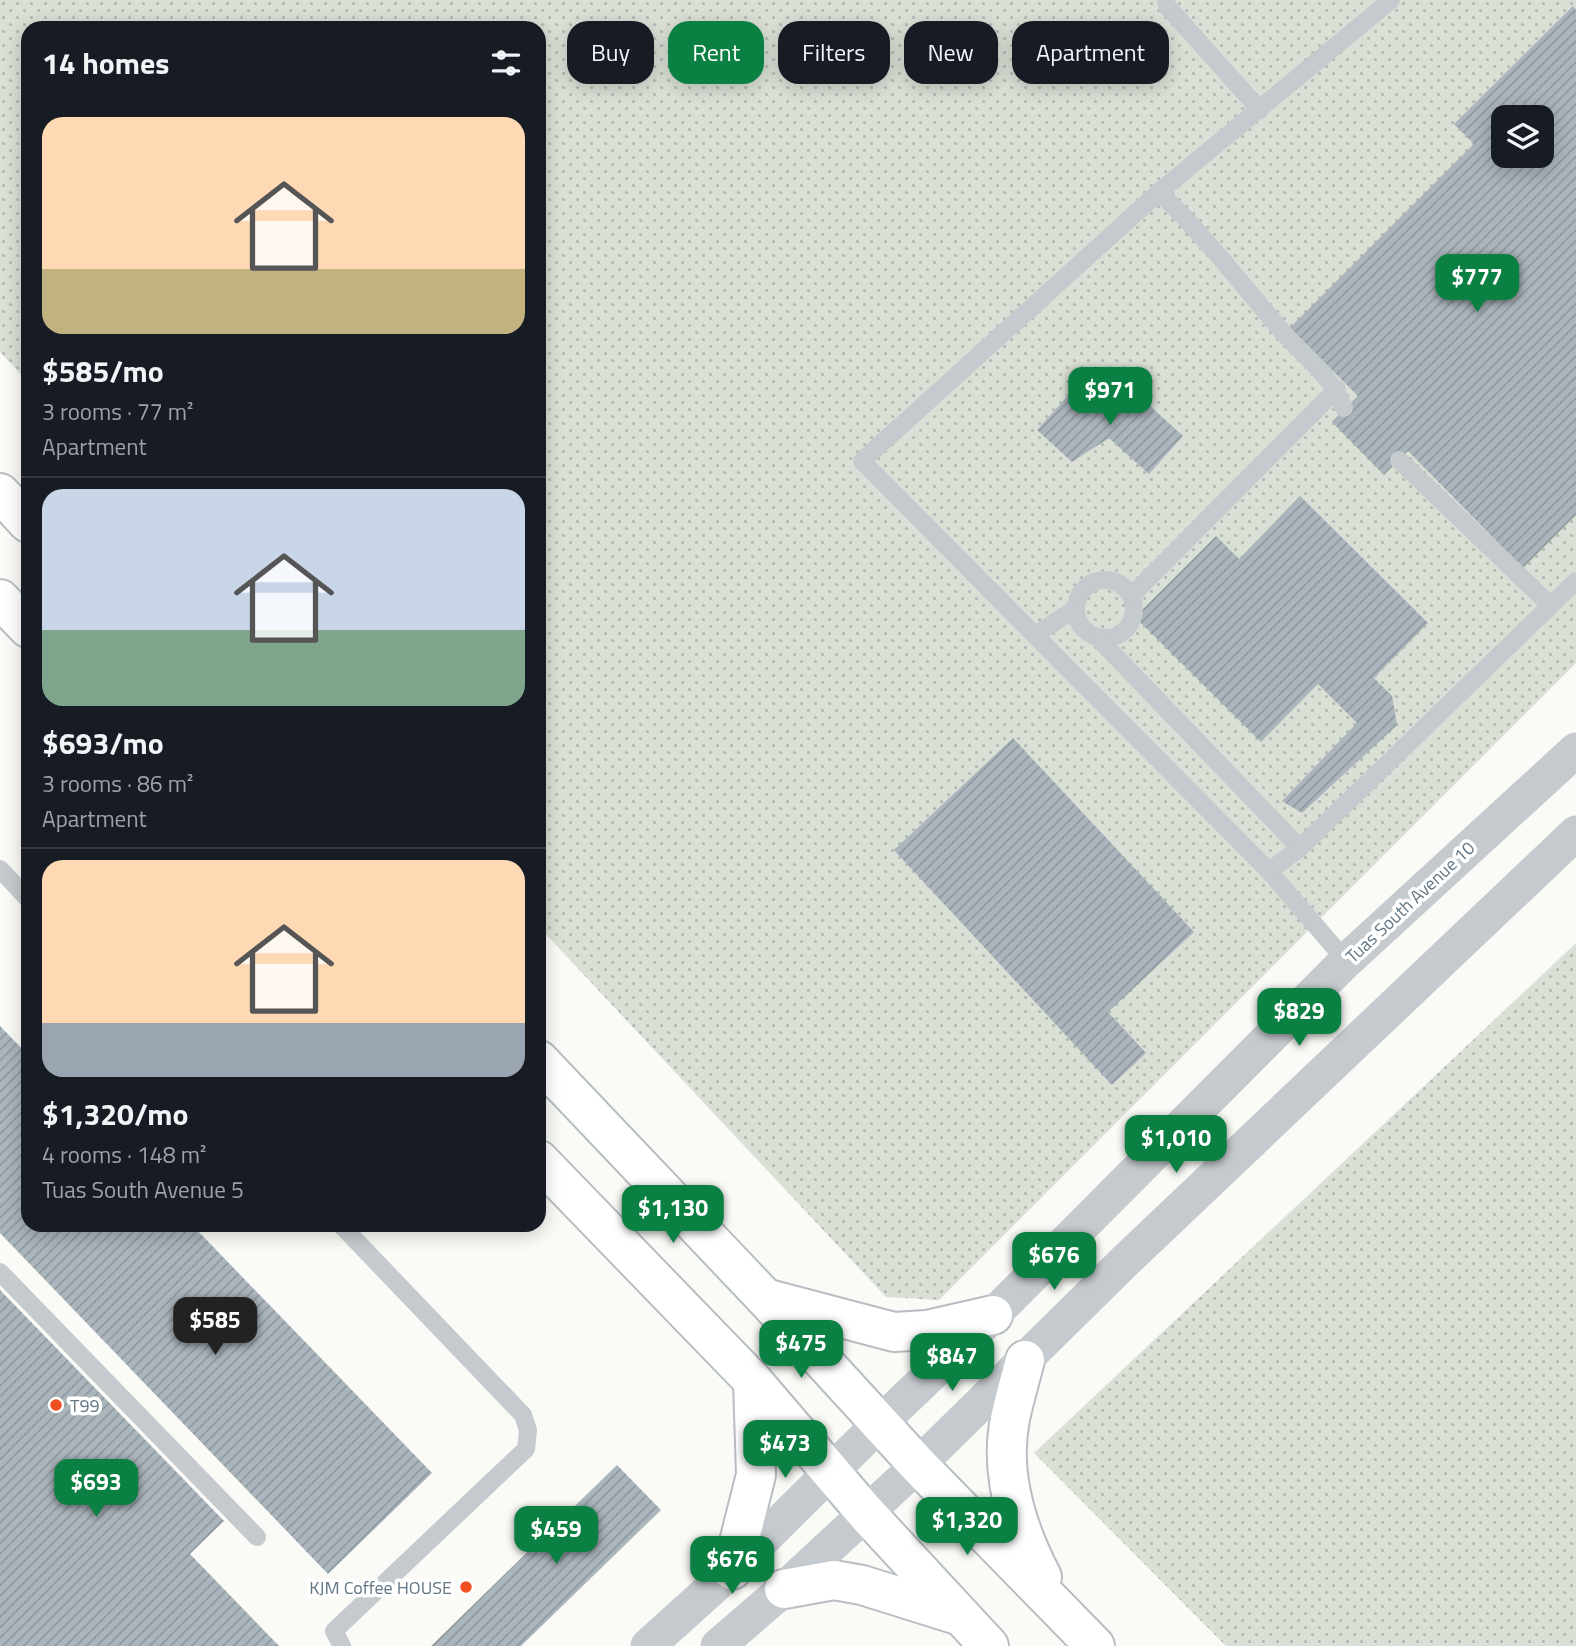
<!DOCTYPE html>
<meta charset="utf-8">
<style>
body{margin:0;font-family:"Titillium Web",sans-serif;background:#242831;color:#f1f3f6;height:100vh;display:flex;flex-direction:column;font-size:26px;white-space:nowrap}
*{box-sizing:border-box;margin:0}
p{font-size:23px;color:#9ea1a6}
.icon{flex:none;width:38px;height:38px;fill:none;stroke:currentColor;stroke-width:2;stroke-linecap:round;stroke-linejoin:round}
.map{position:relative;flex:1;overflow:hidden}
.sheet{position:absolute;left:21px;top:21px;width:525px;height:1211px;display:flex;flex-direction:column;background:#171b24;border-radius:21px;box-shadow:0 4px 18px #0003}
.sheet>*{flex:none}
.guide{position:absolute;left:567px;top:21px;width:665px;height:63px;display:flex;gap:14px}
.controls{position:absolute;left:1491px;top:105px;display:grid;gap:14px}
.controls a{display:grid;place-items:center;width:63px;height:63px;border-radius:14px;background:#171b24;box-shadow:0 4px 18px #0003;font-size:35px}
.price{position:absolute;translate:-50% -60px;padding:0 16px;border-radius:14px;background:#0b8043;color:#fff;font-size:23px;line-height:46px;filter:drop-shadow(0 2px 4px #0008)}
.price::after{content:'';position:absolute;left:50%;top:42px;width:21px;height:16px;margin-left:-10px;background:inherit;clip-path:polygon(0 0,100% 0,50% 100%)}
.price.selected{background:#222;color:#fff}
ul{padding:0;list-style:none}
li{display:grid;align-content:center;gap:14px;height:371px;padding:0 21px}
li+li{border-top:2px solid #363941}
li span{display:grid;place-items:center;height:217px;border-radius:21px;color:#555}
li>.icon{margin-inline-start:auto}
span .icon{width:126px;height:126px;fill:#fffc;stroke-width:1}
li b{font-size:30px}
h2{display:flex;justify-content:space-between;align-items:center;height:84px;padding:0 21px;font-size:30px}
.tag{padding:0 24px;border-radius:21px;background:#171b24;box-shadow:0 4px 18px #0003;font-size:24px;line-height:63px}
.tag.selected{background:#0b8043;color:#fff}
.map>svg:first-child{display:block}
.grass{fill:url(#grass-dots);fill-rule:evenodd}
.building{fill:url(#building-hatch);fill-rule:evenodd}
.lines{fill:none;stroke-linecap:round;stroke-linejoin:round}
.secondary-casing{stroke:#b7bec3;stroke-width:42}
.service{stroke:#c5cace;stroke-width:18}
.minor{stroke:#c5cace;stroke-width:35}
.secondary{stroke:#fff;stroke-width:38}
.poi-dot{fill:#f14f20;stroke:#fff;stroke-width:2.5}
.labels{text-anchor:middle;dominant-baseline:central;stroke-width:7;stroke-linejoin:round;paint-order:stroke}
.street-label{font-size:18px;fill:#627685;stroke:#fff}
.poi-label{font-size:18px;fill:#627685;stroke:#fff;text-anchor:start}
</style>
<div class="map">
<svg width="1576" height="1646" viewBox="0 0 1576 1646">
<defs>
<pattern id="grass-dots" width="8" height="8" patternUnits="userSpaceOnUse" patternTransform="scale(1.75)"><rect width="8" height="8" fill="#dae0d6"/><path d="M2 2h.1M6 6h.1" fill="none" stroke="#b4bab3" stroke-width="1.8" stroke-linecap="round"/></pattern>
<pattern id="building-hatch" width="6" height="6" patternUnits="userSpaceOnUse" patternTransform="scale(1.75)"><rect width="6" height="6" fill="#abb5bc"/><path d="M-1 1l2-2M0 6l6-6M5 7l2-2" fill="none" stroke="#8f989e"/></pattern>
</defs>
<rect width="100%" height="100%" fill="#fafaf7"/>
<g class="grass">
<path d="M0,0H1576V663L939,1300L886,1297L539,927V28H28V382L0,352ZM1503,117H1542V156H1503Z"/>
<path d="M1576,943V1646H1226L1034,1453Z"/>
</g>
<g class="building">
<path d="M1573,6L1576,10V515L1523,568L1408,451L1384,475L1332,422L1358,396L1290,328L1474,144L1454,124ZM1503,117H1542V156H1503Z"/>
<path d="M1080,382L1106,405L1125,383L1183,436L1149,474L1109,438L1072,462L1037,430Z"/>
<path d="M1300,496L1428,623L1374,678L1392,696L1397,725L1302,813L1282,801L1357,723L1318,684L1261,742L1135,617L1216,536L1239,559Z"/>
<path d="M1013,738L1194,932L1108,1012L1146,1053L1112,1085L894,850Z"/>
<path d="M0,1026L28,1055V1225H192L432,1473L328,1574L0,1233Z"/>
<path d="M0,1290L224,1521L190,1554L279,1646H0Z"/>
<path d="M617,1465L661,1510L521,1646H431Z"/>
</g>
<g class="lines">
<defs>
<g id="secondary">
<path d="M0,493L28,523"/>
<path d="M0,599L28,628"/>
<path d="M539,1060L765,1298L918,1465L1095,1646"/>
<path d="M539,1160L753,1381L865,1512L989,1646"/>
<path d="M765,1298L894,1332L927,1330L993,1315"/>
<path d="M1025,1360C1020,1380 1014,1399 1010,1419C999,1474 1017,1529 1042,1577"/>
<path d="M732,1570L756,1475L753,1381"/>
<path d="M784,1589L834,1580L862,1585L961,1616"/>
</g>
</defs>
<use href="#secondary" class="secondary-casing"/>
<g class="service">
<path d="M1166,0L1167,6L1260,110"/>
<path d="M1159,192L862,461L1269,871L1346,961"/>
<path d="M1344,408C1331,375 1303,356 1280,329C1241,283 1203,234 1159,192L1391,0"/>
<path d="M1399,460L1550,605"/>
<circle cx="1105" cy="609" r="29"/>
<path d="M1131,596L1337,389"/>
<path d="M1035,635L1075,609"/>
<path d="M1098,638L1300,848"/>
<path d="M0,869L28,899"/>
<path d="M1269,871L1300,848L1576,581"/>
<path d="M341,1225L523,1415L528,1430L526,1449L334,1631L342,1646"/>
<path d="M0,1272L257,1537"/>
</g>
<g class="minor">
<path d="M648,1646L732,1570L880,1423L993,1315L1346,961L1576,750"/>
<path d="M718,1646L784,1589L918,1465L1123,1263L1576,833"/>
</g>
<use href="#secondary" class="secondary"/>
</g>
<g class="poi-dot">
<circle cx="56" cy="1405" r="7"/>
<circle cx="466" cy="1587" r="7"/>
</g>
<g class="labels">
<g class="street-label">
<text transform="translate(1410 902) rotate(-43)">Tuas South Avenue 10</text>
</g>
<g class="poi-label">
<text x="70" y="1405">T99</text>
<text x="452" y="1587" text-anchor="end">KJM Coffee HOUSE</text>
</g>
</g>
</svg>
<div class="controls">
<a><svg class="icon" aria-label="layers" viewBox="0 0 24 24"><path d="M12 4l9 5-9 5-9-5zM3 14l9 5 9-5"/></svg></a>
</div>
<b class="price" style="left:1477px;top:314px">$777</b>
<b class="price" style="left:1110px;top:427px">$971</b>
<b class="price" style="left:1299px;top:1048px">$829</b>
<b class="price" style="left:1176px;top:1175px">$1,010</b>
<b class="price" style="left:673px;top:1245px">$1,130</b>
<b class="price" style="left:1054px;top:1292px">$676</b>
<b class="price selected" style="left:215px;top:1357px">$585</b>
<b class="price" style="left:801px;top:1380px">$475</b>
<b class="price" style="left:952px;top:1393px">$847</b>
<b class="price" style="left:785px;top:1480px">$473</b>
<b class="price" style="left:96px;top:1519px">$693</b>
<b class="price" style="left:967px;top:1557px">$1,320</b>
<b class="price" style="left:556px;top:1566px">$459</b>
<b class="price" style="left:732px;top:1596px">$676</b>
<div class="guide">
<a class="tag">Buy</a>
<a class="tag selected">Rent</a>
<a class="tag">Filters</a>
<a class="tag">New</a>
<a class="tag">Apartment</a>
</div>
<section class="sheet">
<h2>14 homes<svg class="icon" aria-label="filters" viewBox="0 0 24 24"><path d="M4 7h16M4 17h16"/><circle cx="9" cy="7" r="2"/><circle cx="15" cy="17" r="2"/></svg></h2>
<ul>
<li><span style="background:linear-gradient(#ffd9b3 70%,#c2b280 0)"><svg class="icon" aria-label="home" viewBox="0 0 24 24"><path d="M3 11l9-7 9 7M6 9v11h12V9"/></svg></span><div><b>$585/mo</b><p>3 rooms · 77 m²</p><p>Apartment</p></div></li>
<li><span style="background:linear-gradient(#c9d6e8 65%,#7fa58c 0)"><svg class="icon" aria-label="home" viewBox="0 0 24 24"><path d="M3 11l9-7 9 7M6 9v11h12V9"/></svg></span><div><b>$693/mo</b><p>3 rooms · 86 m²</p><p>Apartment</p></div></li>
<li><span style="background:linear-gradient(#ffd9b3 75%,#9aa5b1 0)"><svg class="icon" aria-label="home" viewBox="0 0 24 24"><path d="M3 11l9-7 9 7M6 9v11h12V9"/></svg></span><div><b>$1,320/mo</b><p>4 rooms · 148 m²</p><p>Tuas South Avenue 5</p></div></li>
</ul>
</section>
</div>
